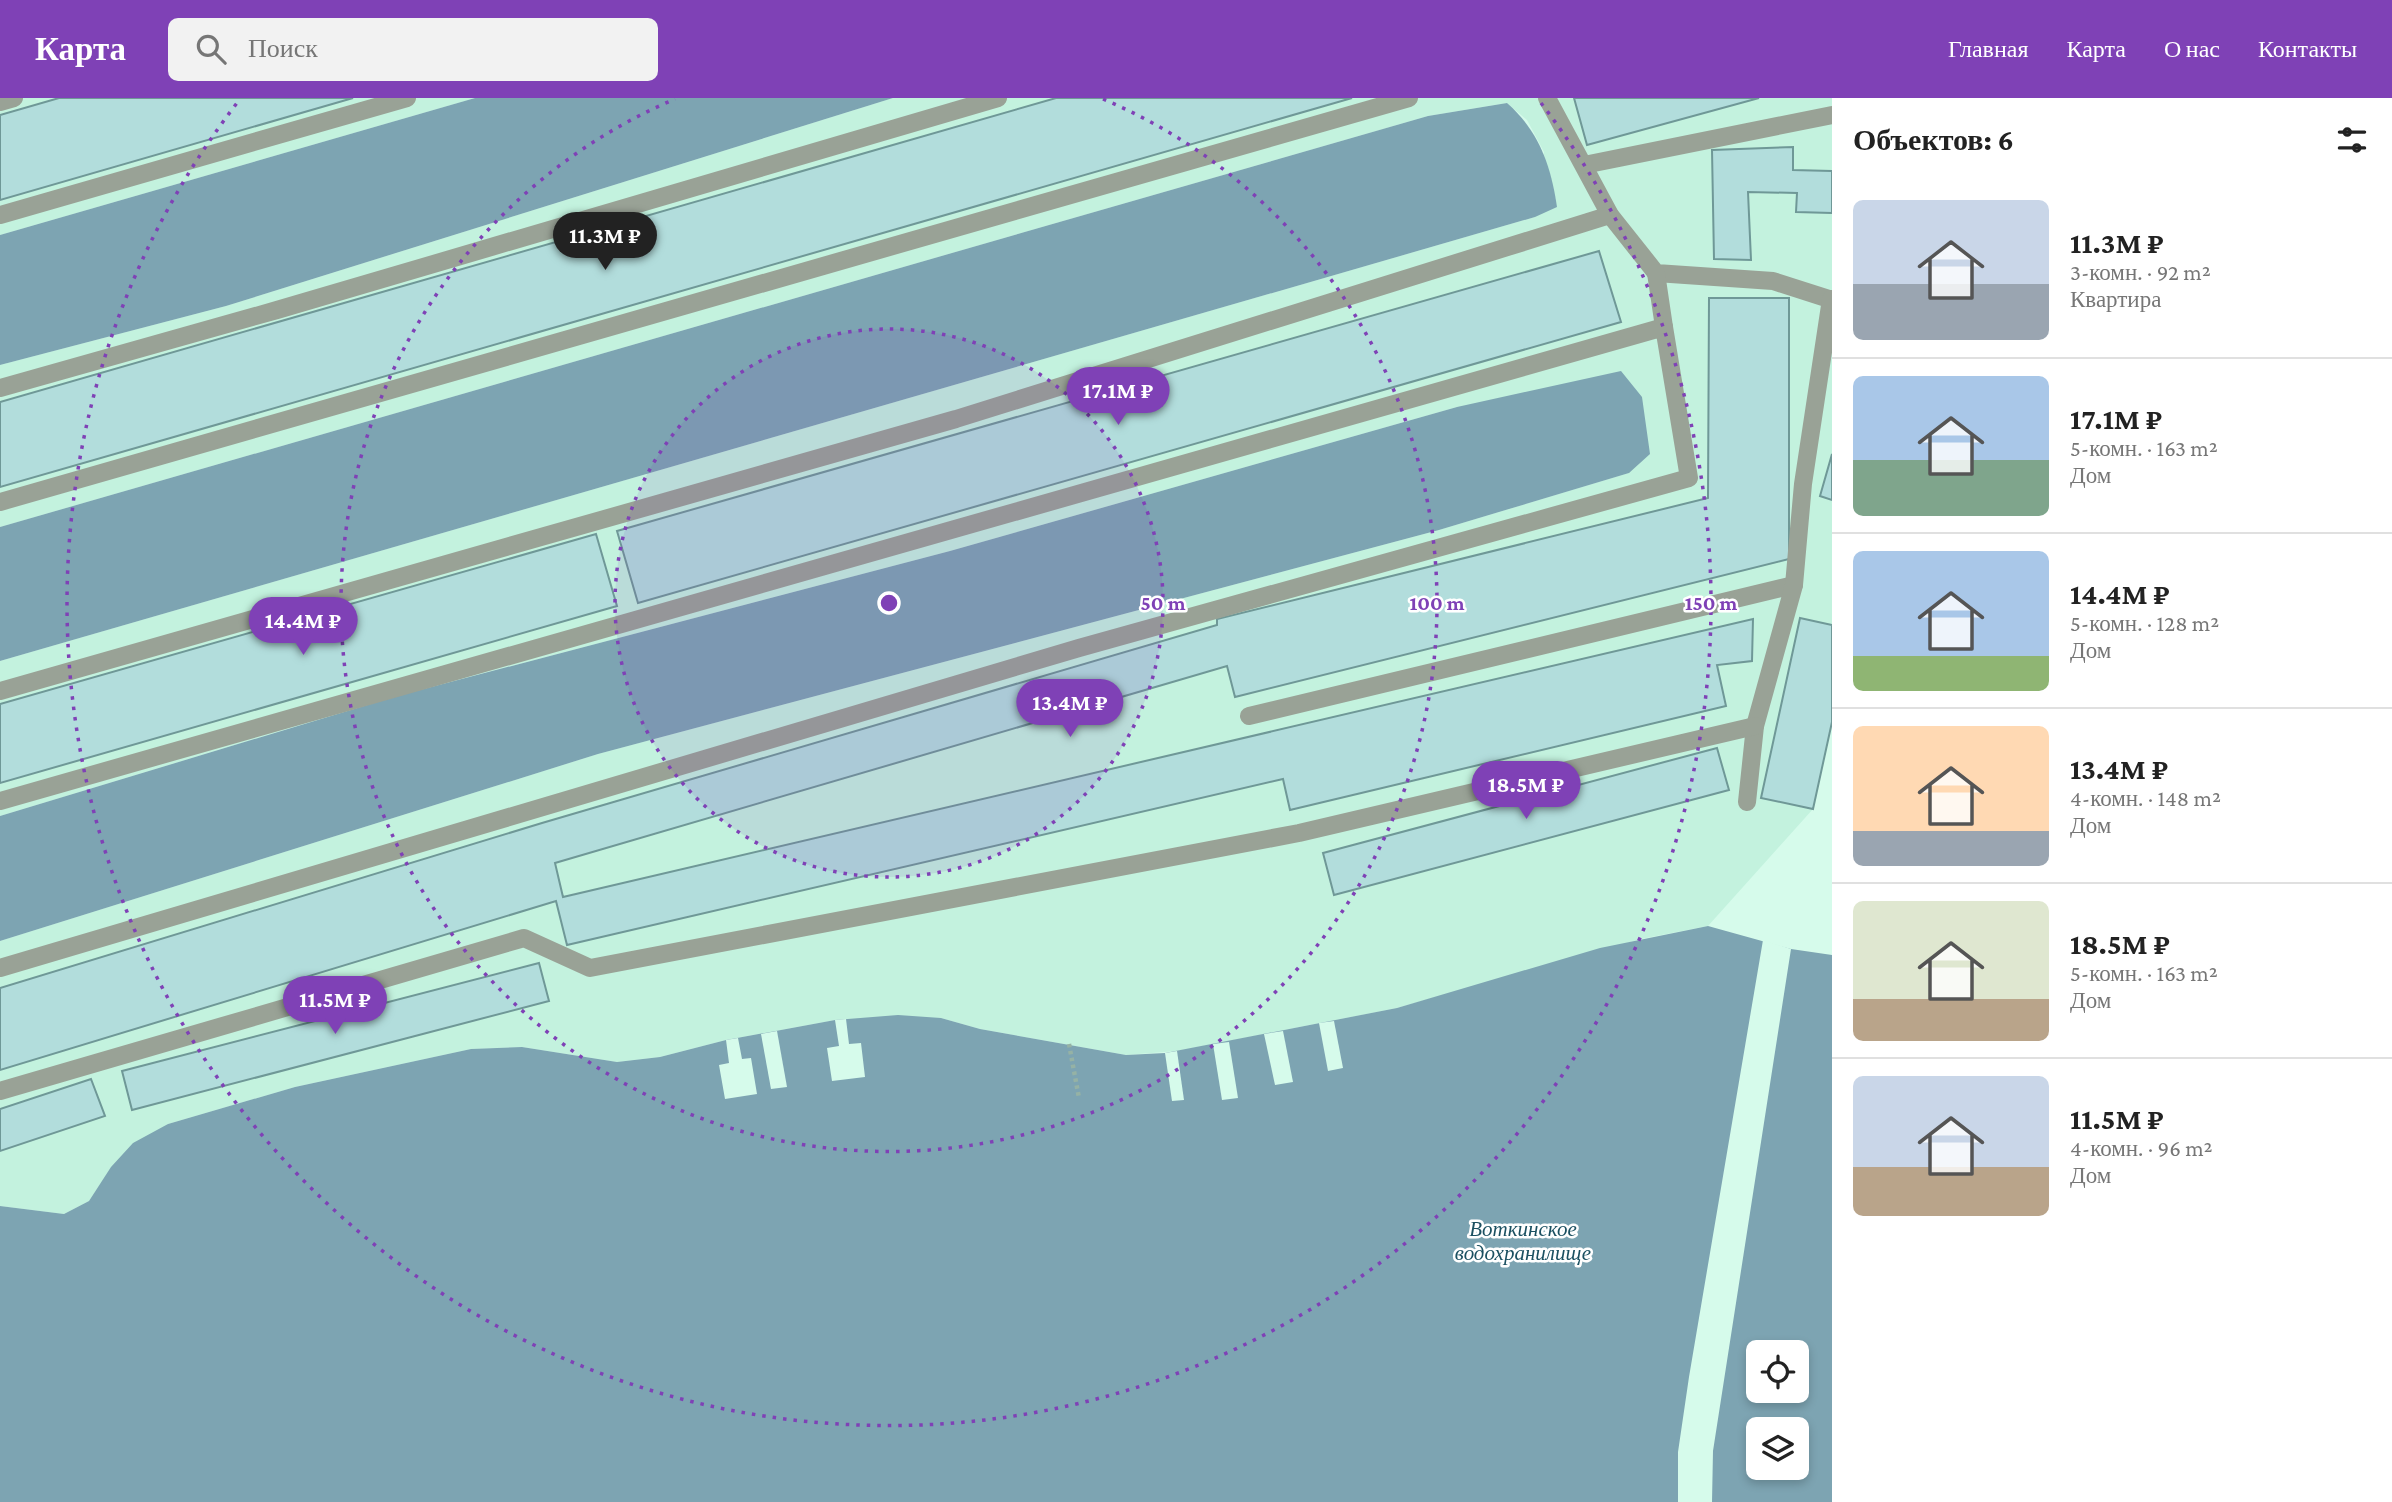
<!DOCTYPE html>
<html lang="ru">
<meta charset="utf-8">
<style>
body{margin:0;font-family:"Crimson Pro",serif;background:#f2f2f2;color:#222;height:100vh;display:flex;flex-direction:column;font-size:26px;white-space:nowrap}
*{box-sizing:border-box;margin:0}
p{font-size:23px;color:#767676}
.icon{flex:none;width:38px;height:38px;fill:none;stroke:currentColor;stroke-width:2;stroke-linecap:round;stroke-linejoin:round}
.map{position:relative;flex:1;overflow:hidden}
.panel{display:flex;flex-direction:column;background:#fff;width:560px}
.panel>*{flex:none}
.buttons{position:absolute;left:1746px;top:1242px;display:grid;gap:14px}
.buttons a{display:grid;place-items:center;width:63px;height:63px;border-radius:10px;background:#fff;box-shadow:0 4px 10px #0003;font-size:35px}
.price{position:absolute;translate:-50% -60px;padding:0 16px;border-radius:24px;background:#7f41b6;color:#fff;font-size:23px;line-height:46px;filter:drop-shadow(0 2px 4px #0008)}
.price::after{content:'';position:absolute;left:50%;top:42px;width:21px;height:16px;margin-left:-10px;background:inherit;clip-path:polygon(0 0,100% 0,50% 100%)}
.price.current{background:#222;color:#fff}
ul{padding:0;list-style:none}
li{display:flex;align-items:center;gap:21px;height:175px;padding:0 21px}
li+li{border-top:2px solid #e0e0e0}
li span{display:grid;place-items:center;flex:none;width:196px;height:140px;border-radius:10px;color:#555}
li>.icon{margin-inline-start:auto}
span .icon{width:84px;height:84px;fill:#fffc;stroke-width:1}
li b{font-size:30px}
h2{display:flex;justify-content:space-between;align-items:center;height:84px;padding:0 21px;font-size:30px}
header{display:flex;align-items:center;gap:42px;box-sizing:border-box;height:98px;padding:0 35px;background:#7f41b6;color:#fff}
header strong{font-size:33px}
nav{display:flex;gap:38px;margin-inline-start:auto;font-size:24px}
.search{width:490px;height:63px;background:#f2f2f2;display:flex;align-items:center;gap:18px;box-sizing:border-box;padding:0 24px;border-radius:10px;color:#767676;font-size:26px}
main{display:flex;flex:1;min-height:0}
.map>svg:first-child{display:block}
.built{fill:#c3f2de}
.water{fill:#7da4b2;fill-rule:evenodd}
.pier{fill:#d6fbeb}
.building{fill:#b2dddc;stroke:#6f9897;stroke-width:2}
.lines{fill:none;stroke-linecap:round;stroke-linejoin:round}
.path{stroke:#95b2a5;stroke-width:4.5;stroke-dasharray:3.5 3.5;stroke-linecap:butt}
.lane{stroke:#99a296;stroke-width:18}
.ring{fill:none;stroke:#7f41b6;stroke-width:3.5;stroke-dasharray:3.5 7}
.labels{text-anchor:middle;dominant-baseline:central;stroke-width:5;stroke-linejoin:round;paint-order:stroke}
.water-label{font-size:21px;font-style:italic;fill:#1b5061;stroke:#fff}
.centre{fill:#7f41b6;stroke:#fff;stroke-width:3.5}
.ring-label{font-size:21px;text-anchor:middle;font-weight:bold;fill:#7f41b6;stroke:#fff;stroke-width:5;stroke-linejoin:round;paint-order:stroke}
</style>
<header>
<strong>Карта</strong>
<div class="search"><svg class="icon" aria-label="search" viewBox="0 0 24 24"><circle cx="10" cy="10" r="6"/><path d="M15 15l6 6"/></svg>Поиск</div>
<nav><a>Главная</a><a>Карта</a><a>О нас</a><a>Контакты</a></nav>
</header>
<main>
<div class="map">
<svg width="1832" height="1404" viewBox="0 0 1832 1404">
<rect width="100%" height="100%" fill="#d6fbeb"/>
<g class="built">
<path d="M0,0H475L0,137Z"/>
<path d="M893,0H1832V624L1813,711L1708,828L1641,841L1397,910L1177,953L1126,957L980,931L941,920L835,922L726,942L660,959L617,964L522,949L471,951L295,989L168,1026L111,1070L89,1103L64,1116L0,1108V843L598,656L1439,432L1629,375L1457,309L950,453L397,598L0,718V563L1535,119L1544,54L1527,22L1507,5L1428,18L0,429V267L226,208Z"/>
</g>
<g class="water">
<path d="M475,0H893L226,208L0,267V137Z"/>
<path d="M1507,5C1539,33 1551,68 1557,109L1535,119L0,563V429L1428,18Z"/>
<path d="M1621,273L1642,299L1650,356L1629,375L1439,432L598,656L0,843V718L397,598L950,453L1457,309Z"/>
<path d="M1708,828L1791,851L1832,857V1404H0V1108L64,1116L89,1103L111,1069L133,1045L168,1026L295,989L471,951L522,949L617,964L660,959L726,942L835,922L898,917L941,920L980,931L1126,957L1165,955L1397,910L1600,850ZM1759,1255H1797V1293H1759ZM1759,1332H1797V1370H1759Z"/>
</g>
<g class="pier">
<path d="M1763,842L1791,851L1713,1353L1712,1404H1678V1354L1689,1279Z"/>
<path d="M846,921L849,946L861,945L865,979L832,983L827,950L839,948L835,922Z"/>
<path d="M1334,923L1343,970L1328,973L1319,925Z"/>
<path d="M777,933L787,989L771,991L761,936Z"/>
<path d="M1283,933L1293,984L1275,987L1264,936Z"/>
<path d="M738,940L742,961L751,960L757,996L725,1001L719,967L729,965L726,942Z"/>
<path d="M1229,944L1238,1000L1222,1002L1213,946Z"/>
<path d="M1177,953L1184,1002L1172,1003L1165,955Z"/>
</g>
<g class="building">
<path d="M59,0H353L0,102V17Z"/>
<path d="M1056,0H1352L0,389V304Z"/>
<path d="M1574,0H1759L1587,47Z"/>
<path d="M1793,49V72L1832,73V115L1796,114L1797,95L1748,94L1751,162L1714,161L1712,52Z"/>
<path d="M1599,153L1621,224L638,505L617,433Z"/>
<path d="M1709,200H1789V461L1235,599L1227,568L555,765L563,799L1753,521L1752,563L1717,567L1726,608L1290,712L1283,681L567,847L556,803L0,972V890L542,725L1217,527V521L1708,400Z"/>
<path d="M1832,356V402L1820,398Z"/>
<path d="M596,436L617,508L0,685V606Z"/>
<path d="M1800,520L1832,527V624L1813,711L1761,700Z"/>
<path d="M1717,650L1729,692L1334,797L1323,755Z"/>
<path d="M539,865L549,903L132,1012L122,973Z"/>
<path d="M91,981L105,1018L0,1053V1011Z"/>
</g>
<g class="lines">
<path class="path" d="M1069,946L1079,1000"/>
<g class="lane">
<path d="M1547,0L1610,117L1656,175L1773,183L1832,202"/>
<path d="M0,4L14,0"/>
<path d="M1584,67L1832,17"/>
<path d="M0,117L407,0"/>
<path d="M1656,175L1664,229"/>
<path d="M0,290L277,212L998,0"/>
<path d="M0,404L1409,0"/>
<path d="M0,593L956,321L1610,117"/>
<path d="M1249,618L1794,487"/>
<path d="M0,703L1664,229L1689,380L1079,550L0,870"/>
<path d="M1747,704L1755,628L1794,487L1803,386L1831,201"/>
<path d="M0,993L524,840L590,870L1299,735L1755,628"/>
</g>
</g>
<circle cx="889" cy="505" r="274" fill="#7f41b6" fill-opacity=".12"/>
<g class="ring">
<circle cx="889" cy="505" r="274"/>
<path d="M1103 1A548 548 0 1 1 675 1"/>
<path d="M1541 5A822 822 0 1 1 237 5"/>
</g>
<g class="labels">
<g class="water-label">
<text x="1523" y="1131">Воткинское<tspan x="1523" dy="24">водохранилище</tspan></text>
</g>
</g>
<circle cx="889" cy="505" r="10" class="centre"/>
<g class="ring-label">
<text x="1163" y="512">50 m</text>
<text x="1437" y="512">100 m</text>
<text x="1711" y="512">150 m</text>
</g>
</svg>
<div class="buttons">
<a><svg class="icon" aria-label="locate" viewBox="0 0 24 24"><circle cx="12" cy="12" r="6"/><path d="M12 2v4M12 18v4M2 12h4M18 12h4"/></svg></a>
<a><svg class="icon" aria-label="layers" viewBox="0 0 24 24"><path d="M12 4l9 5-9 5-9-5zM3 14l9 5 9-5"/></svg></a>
</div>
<b class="price current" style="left:605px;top:174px">11.3M ₽</b>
<b class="price" style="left:1118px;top:329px">17.1M ₽</b>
<b class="price" style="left:303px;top:559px">14.4M ₽</b>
<b class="price" style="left:1070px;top:641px">13.4M ₽</b>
<b class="price" style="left:1526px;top:723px">18.5M ₽</b>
<b class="price" style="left:335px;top:938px">11.5M ₽</b>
</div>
<section class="panel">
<h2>Объектов: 6<svg class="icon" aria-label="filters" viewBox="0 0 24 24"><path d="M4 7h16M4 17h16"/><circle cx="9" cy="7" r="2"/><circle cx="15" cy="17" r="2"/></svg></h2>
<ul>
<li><span style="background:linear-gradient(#c9d6e8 60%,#9aa5b1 0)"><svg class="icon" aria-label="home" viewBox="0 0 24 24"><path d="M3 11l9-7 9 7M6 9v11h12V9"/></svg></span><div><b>11.3M ₽</b><p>3-комн. · 92 m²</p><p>Квартира</p></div></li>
<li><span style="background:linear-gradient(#a9c7e8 60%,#7fa58c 0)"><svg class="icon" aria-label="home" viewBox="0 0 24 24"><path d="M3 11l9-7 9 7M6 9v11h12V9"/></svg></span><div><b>17.1M ₽</b><p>5-комн. · 163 m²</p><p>Дом</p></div></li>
<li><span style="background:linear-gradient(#a9c7e8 75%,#8fb573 0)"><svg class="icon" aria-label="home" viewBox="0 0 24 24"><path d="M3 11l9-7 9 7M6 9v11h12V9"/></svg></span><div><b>14.4M ₽</b><p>5-комн. · 128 m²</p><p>Дом</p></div></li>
<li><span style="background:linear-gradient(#ffd9b3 75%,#9aa5b1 0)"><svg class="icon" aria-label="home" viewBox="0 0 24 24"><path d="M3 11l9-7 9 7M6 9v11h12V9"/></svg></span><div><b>13.4M ₽</b><p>4-комн. · 148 m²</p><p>Дом</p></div></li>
<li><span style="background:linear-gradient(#dfe7d0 70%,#b9a48a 0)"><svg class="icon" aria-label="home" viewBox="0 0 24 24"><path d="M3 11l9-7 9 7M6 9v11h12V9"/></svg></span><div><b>18.5M ₽</b><p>5-комн. · 163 m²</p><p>Дом</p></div></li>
<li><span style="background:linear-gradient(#c9d6e8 65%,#b9a48a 0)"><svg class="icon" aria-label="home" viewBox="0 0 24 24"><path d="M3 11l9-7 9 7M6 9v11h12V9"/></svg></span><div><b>11.5M ₽</b><p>4-комн. · 96 m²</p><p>Дом</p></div></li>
</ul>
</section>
</main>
